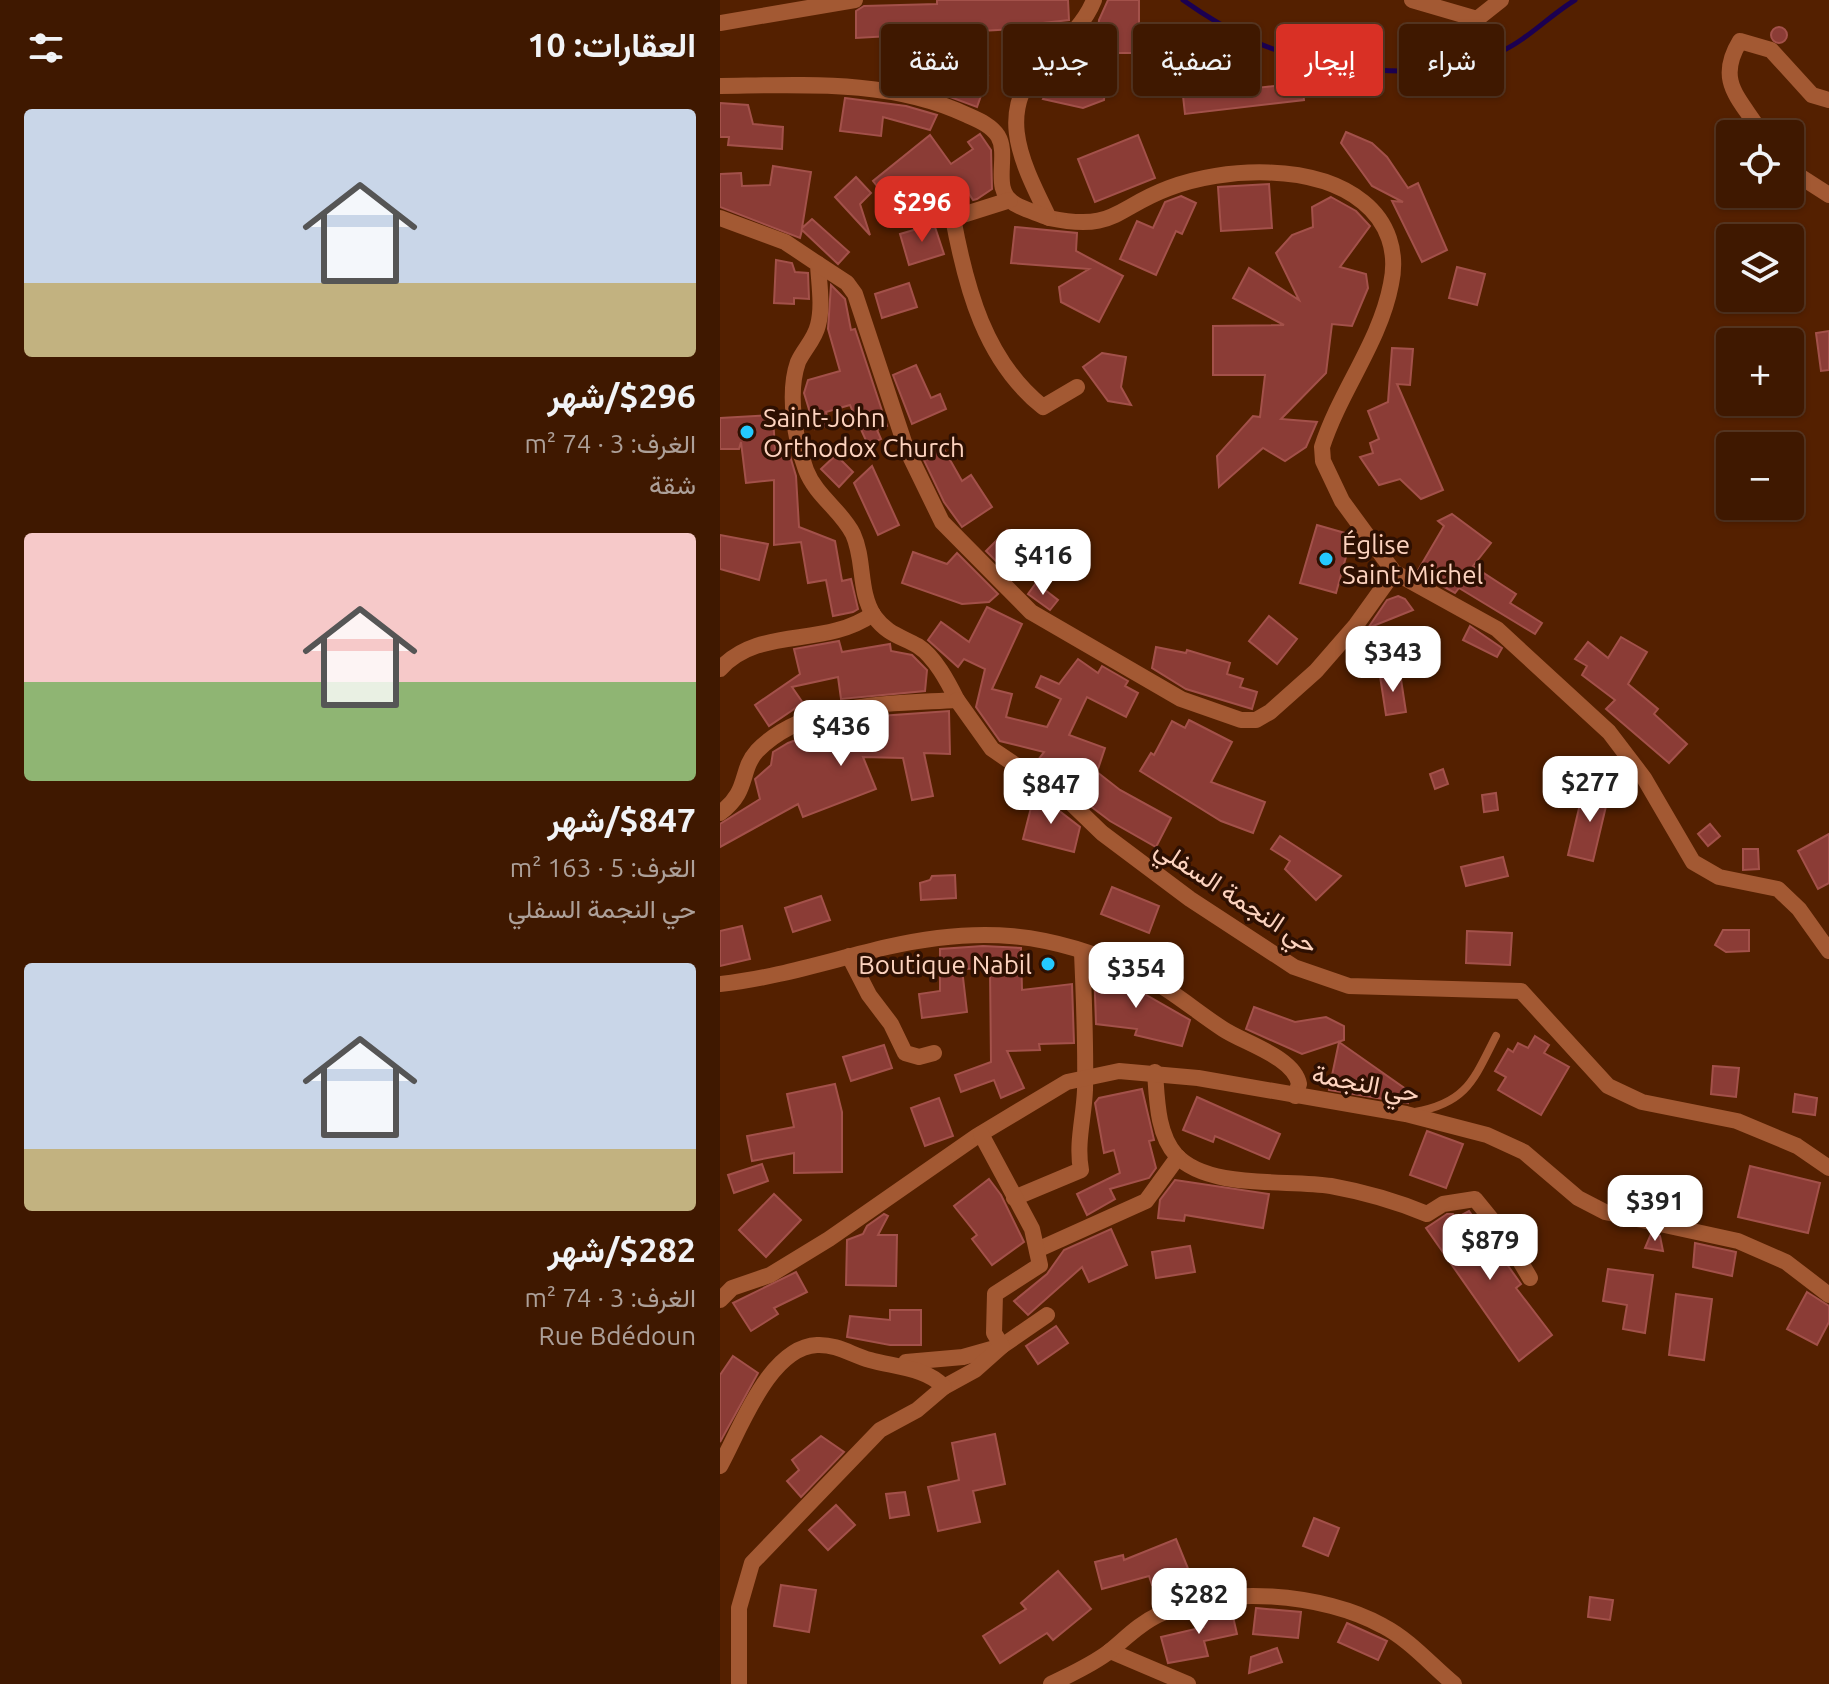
<!DOCTYPE html>
<html lang="ar">
<meta charset="utf-8">
<style>
body{margin:0;font-family:Ubuntu,Vazirmatn,sans-serif;background:#46210a;color:#f1f3f6;direction:rtl;height:100vh;display:flex;flex-direction:column;font-size:30px;white-space:nowrap}
*{box-sizing:border-box;margin:0}
p{font-size:26px;color:#ada099}
.icon{flex:none;width:44px;height:44px;fill:none;stroke:currentColor;stroke-width:2;stroke-linecap:round;stroke-linejoin:round}
.map{position:relative;flex:1;overflow:hidden;direction:ltr}
.side{display:flex;flex-direction:column;background:#3f1800;width:720px}
.side>*{flex:none}
.banner{position:absolute;left:24px;top:24px;width:760px;height:72px;direction:rtl;display:flex;gap:16px}
.controls{position:absolute;left:996px;top:120px;display:grid;gap:16px}
.controls a{display:grid;place-items:center;width:88px;height:88px;border-radius:8px;background:#3f1800;box-shadow:0 2px 6px #0004,0 0 0 2px #583722;font-size:40px}
.price{position:absolute;translate:-50% -68px;padding:0 18px;border-radius:16px;background:#fff;color:#222;font-size:26px;line-height:52px;filter:drop-shadow(0 2px 4px #0008)}
.price::after{content:'';position:absolute;left:50%;top:48px;width:24px;height:18px;margin-left:-12px;background:inherit;clip-path:polygon(0 0,100% 0,50% 100%)}
.price.selected{background:#d93025;color:#fff}
ul{padding:0;list-style:none}
li{display:grid;align-content:center;gap:16px;height:424px;padding:0 24px}
li span{display:grid;place-items:center;height:248px;border-radius:8px;color:#555}
li>.icon{margin-inline-start:auto}
span .icon{width:144px;height:144px;fill:#fffc;stroke-width:1}
li b{font-size:34px}
h2{display:flex;justify-content:space-between;align-items:center;height:96px;padding:0 24px;font-size:34px}
.tag{padding:0 28px;border-radius:8px;background:#3f1800;box-shadow:0 2px 6px #0004,0 0 0 2px #583722;font-size:28px;line-height:72px}
.tag.selected{background:#d93025;color:#fff}
main{display:flex;flex:1;min-height:0}
.map>svg:first-child{display:block}
.lines{fill:none;stroke-linecap:round;stroke-linejoin:round}
.stream{stroke:#1b0051;stroke-width:5}
.building{fill:#8b3c36;stroke:#a3514a;stroke-width:2}
.service{stroke:#a35933;stroke-width:8}
.minor{stroke:#a35933;stroke-width:16}
.poi-dot{fill:#24c9fe;stroke:#2e1002;stroke-width:3}
.labels{text-anchor:middle;dominant-baseline:central;stroke-width:7;stroke-linejoin:round;paint-order:stroke}
.poi-label{font-size:26px;fill:#fdd3bf;stroke:#2e1002;text-anchor:start}
.street-label{font-size:26px;fill:#fdd3bf;stroke:#2e1002}
</style>
<main>
<div class="map">
<svg width="1109" height="1684" viewBox="0 0 1109 1684">
<rect width="100%" height="100%" fill="#542000"/>
<g class="lines">
<path class="stream" d="M463,0C484,15 507,29 531,40C598,71 712,85 780,52C807,40 830,15 855,0"/>
</g>
<g class="building">
<path d="M217,0H348L349,20L295,26V29L136,38V11L144,6L217,4Z"/>
<path d="M388,0H419V32H426V53H388L384,100L363,108L323,99L340,66L371,59V32H378L379,20Z"/>
<circle cx="1059" cy="35" r="8"/>
<path d="M223,59L268,76L257,107L211,90Z"/>
<path d="M535,80L536,88L582,83L584,100L465,114L462,87Z"/>
<path d="M125,98L186,106L217,115L210,130L163,117L161,136L120,131Z"/>
<path d="M0,103L28,105L33,124L63,127L62,149L8,145L9,137H0Z"/>
<path d="M626,132L652,143L667,157L688,188L698,183L727,250L702,262L672,201L683,202L652,186L621,143Z"/>
<path d="M260,134L271,150L272,189L257,199L253,200L240,180L207,205L191,184L169,201L153,181L210,135L231,164L253,149L248,142Z"/>
<path d="M418,135L435,178L375,202L358,159Z"/>
<path d="M53,166L91,172L82,228L92,219L129,252L118,264L82,230L80,238L0,207V174L21,173L22,186L50,185Z"/>
<path d="M136,177L151,193L140,204L150,235L115,197Z"/>
<path d="M549,184L552,228L501,231L498,187Z"/>
<path d="M461,196L476,203L462,234L456,231L436,275L400,259L417,221L433,228L445,202Z"/>
<path d="M611,197L636,211L650,226L620,267L646,274L648,288L632,326L612,324L606,373L561,419L597,422L586,447L565,461L543,448L499,487L497,456L533,416L540,417L545,375H493V326L564,325L513,298L529,268L579,300L556,253L572,235L593,227L592,207Z"/>
<path d="M214,224L224,254L189,265L180,234Z"/>
<path d="M295,227L357,233L356,251L403,276L379,322L341,302L339,287L369,269L291,263Z"/>
<path d="M56,260L72,263L75,272L88,273L89,299L74,298V304L54,303Z"/>
<path d="M737,267L765,274L757,305L729,298Z"/>
<path d="M189,283L197,307L162,318L155,294Z"/>
<path d="M111,285L125,299L131,330L135,329L167,426L157,430L161,439L148,445L130,405L106,412L109,425L95,429L84,393L88,380L120,371L108,329Z"/>
<path d="M1109,331V370L1101,371L1096,333Z"/>
<path d="M672,348L693,349L690,385L677,384L723,490L701,499L680,479L659,485L640,457L653,453L650,443L659,439L648,411L668,402Z"/>
<path d="M382,353L406,357L401,387L411,405L388,401L363,367Z"/>
<path d="M196,365L211,398L220,394L226,409L192,424L173,375Z"/>
<path d="M53,415L55,450L68,449L76,476L79,527L115,541L122,581L131,579L138,609L133,612L113,616L106,580L88,583L81,542L54,545V480L26,483L21,442L19,449H0V418Z"/>
<path d="M221,444L242,481L251,475L272,507L242,527L224,502L201,454Z"/>
<path d="M116,455L133,472L119,487L101,469Z"/>
<path d="M152,466L179,525L158,535L134,483Z"/>
<path d="M732,514L771,543L753,566L796,594L790,603L822,623L815,634L739,588L735,593L697,572L724,526L718,521Z"/>
<path d="M597,525L632,535L616,593L580,583Z"/>
<path d="M287,530L314,557L293,578L266,551Z"/>
<path d="M0,535L48,544L39,580L0,569Z"/>
<path d="M193,552L227,564L237,553L278,594L269,602L242,604L182,583Z"/>
<path d="M316,583L338,600L330,610L308,594Z"/>
<path d="M678,596L685,599L693,610L648,628L667,600Z"/>
<path d="M267,607L302,624L272,689L292,694L286,717L327,727L341,699L316,687L321,676L339,684L358,659L378,673L382,666L408,681L405,686L418,693L406,717L367,697L349,735L385,748L377,772L400,790L451,818L436,847L390,821L315,764L324,752L280,741L256,707L265,669L244,659L238,667L208,640L221,622L249,642Z"/>
<path d="M549,616L577,639L557,664L529,641Z"/>
<path d="M750,626L782,648L777,657L743,640Z"/>
<path d="M901,637L927,652L908,684L938,709L934,714L967,744L949,763L886,709L895,700L862,675L867,666L855,659L868,642L888,658Z"/>
<path d="M119,641L122,652L170,644L171,651L192,655L207,670L205,691L121,699L118,677L72,687L83,703L49,726L35,705L80,674L74,649Z"/>
<path d="M436,647L466,653L467,650L510,663L507,674L523,679L520,687L537,692L532,709L466,689L432,668Z"/>
<path d="M680,673L686,712L666,715L660,676Z"/>
<path d="M229,711L230,754L204,753L213,796L192,800L183,758L143,757L156,789L83,817L78,804L0,847V824L40,799L35,779L51,765L53,752L68,743L129,720L137,741L161,742L160,716Z"/>
<path d="M469,720L512,742L491,782L545,802L533,833L501,821L420,771L431,753L434,755L452,721L465,728Z"/>
<path d="M723,769L728,784L715,789L710,774Z"/>
<path d="M881,778L892,781L873,861L848,855L860,804L873,807Z"/>
<path d="M315,792L360,827L354,852L303,839Z"/>
<path d="M776,793L778,810L764,812L762,795Z"/>
<path d="M990,824L1000,836L988,846L978,834Z"/>
<path d="M1109,834V883L1098,889L1078,851Z"/>
<path d="M560,836L621,876L596,900L565,869L570,861L551,849Z"/>
<path d="M1023,849H1038L1039,869L1023,870Z"/>
<path d="M783,857L788,876L746,886L741,867Z"/>
<path d="M235,875L236,898L201,900L200,883L210,880L212,876Z"/>
<path d="M392,887L439,906L429,933L381,914Z"/>
<path d="M101,896L110,920L73,932L65,908Z"/>
<path d="M22,926L30,959L0,966V931Z"/>
<path d="M1003,930H1029V951L1006,952L995,945Z"/>
<path d="M747,931L792,933L790,965L746,963Z"/>
<path d="M263,946L301,948L302,990L352,984L354,1043L319,1044L320,1050L287,1051L304,1088L281,1098L274,1080L241,1092L235,1075L271,1062L270,968L242,969L247,1012L202,1018L199,994L220,991V949Z"/>
<path d="M374,966L410,982L409,985L470,1020L462,1046L415,1035L417,1029L376,1024Z"/>
<path d="M534,1007L575,1022L606,1017L624,1026V1040L582,1054L526,1029Z"/>
<path d="M815,1036L829,1045L824,1053L849,1067L821,1115L778,1090L786,1077L775,1071L788,1049L793,1052L798,1043L808,1048Z"/>
<path d="M619,1042L690,1092L688,1103L609,1090Z"/>
<path d="M164,1045L172,1068L131,1081L123,1057Z"/>
<path d="M993,1066L1019,1068L1016,1097L991,1094Z"/>
<path d="M115,1084L122,1112V1172L74,1173V1153L32,1161L27,1136L74,1127L67,1094Z"/>
<path d="M422,1089L434,1140L429,1141L436,1168L429,1178L390,1189L395,1199L367,1215L357,1194L400,1173L394,1150L384,1153L375,1103L379,1098Z"/>
<path d="M1075,1094L1097,1098L1095,1115L1073,1112Z"/>
<path d="M477,1097L560,1134L549,1159L495,1136L493,1142L463,1130Z"/>
<path d="M219,1098L233,1136L205,1146L191,1108Z"/>
<path d="M707,1131L743,1144L726,1188L690,1175Z"/>
<path d="M42,1164L48,1181L14,1193L8,1175Z"/>
<path d="M1030,1166L1100,1183L1088,1233L1018,1217Z"/>
<path d="M269,1179L281,1195L304,1242L272,1265L252,1239L257,1235L234,1206Z"/>
<path d="M455,1180L549,1194L543,1228L465,1215L464,1221L438,1218L440,1200Z"/>
<path d="M54,1194L81,1220L46,1257L19,1230Z"/>
<path d="M749,1211L801,1284L796,1288L832,1335L799,1361L706,1228L727,1214H733L736,1218Z"/>
<path d="M164,1214L168,1216L158,1235H177L176,1286L126,1285L127,1240L143,1234L147,1226Z"/>
<path d="M391,1229L407,1265L369,1282L362,1267L308,1315L294,1301L327,1274L344,1250Z"/>
<path d="M931,1234L940,1236L943,1251L925,1248Z"/>
<path d="M975,1243L1016,1252L1012,1276L973,1267Z"/>
<path d="M470,1246L475,1272L436,1278L432,1252Z"/>
<path d="M888,1269L933,1275L925,1333L903,1329L907,1305L883,1301Z"/>
<path d="M76,1272L87,1292L54,1308L58,1314L31,1331L13,1303Z"/>
<path d="M1087,1292L1109,1306V1322L1097,1345L1067,1329Z"/>
<path d="M956,1294L992,1299L984,1360L949,1355Z"/>
<path d="M170,1310H201V1345H170L127,1337L130,1316L170,1320Z"/>
<path d="M336,1326L348,1343L318,1364L306,1346Z"/>
<path d="M13,1356L38,1373L0,1442V1375Z"/>
<path d="M275,1434L285,1484L253,1491L260,1522L218,1531L208,1487L239,1480L232,1443Z"/>
<path d="M101,1436L124,1452L81,1497L67,1481L79,1470L72,1460Z"/>
<path d="M185,1492L189,1515L170,1518L166,1494Z"/>
<path d="M116,1505L135,1525L108,1550L89,1530Z"/>
<path d="M594,1518L619,1528L608,1556L583,1546Z"/>
<path d="M456,1539L469,1571L432,1585L429,1576L382,1589L375,1562L403,1555L404,1560Z"/>
<path d="M338,1571L371,1609L333,1640L327,1633L280,1663L263,1636L306,1609L301,1603Z"/>
<path d="M61,1585L96,1590L89,1632L54,1626Z"/>
<path d="M870,1597L893,1600L890,1620L868,1617Z"/>
<path d="M511,1608L517,1634L484,1641L488,1656L448,1663L441,1637L484,1627L481,1612Z"/>
<path d="M536,1608L581,1612L578,1638L533,1634Z"/>
<path d="M627,1623L667,1641L658,1660L618,1642Z"/>
<path d="M557,1648L562,1662L529,1673L531,1657Z"/>
</g>
<g class="lines">
<path class="service" d="M695,1112C747,1103 754,1079 776,1036"/>
<g class="minor">
<path d="M374,0C365,23 346,40 328,57C273,108 300,159 329,218C395,232 395,208 449,188C504,167 595,163 643,202C668,222 678,252 671,284C660,342 620,391 602,447L603,461L622,501L674,572L777,629L889,732L924,778L973,862L999,877L1058,889L1079,909L1109,951"/>
<path d="M692,0L757,19L781,0"/>
<path d="M0,23L135,0"/>
<path d="M0,86C83,85 171,79 247,115C258,120 271,125 278,136C290,156 270,190 295,204C305,210 318,213 329,218"/>
<path d="M1042,134C1020,98 995,82 1020,41L1051,50L1092,95L1109,100"/>
<path d="M1070,170L1109,195"/>
<path d="M290,200L233,218C246,288 265,361 323,407L357,387"/>
<path d="M0,218L65,242L98,264C99,284 103,306 98,325C95,339 84,349 78,362C67,393 75,440 86,470C96,496 121,510 133,534C145,560 138,591 154,616C167,634 180,636 198,646C215,657 228,682 237,700C173,704 85,701 37,751C19,771 30,791 0,813"/>
<path d="M98,264L127,283L135,294L186,448L222,522L311,612L461,699L521,720H536L550,712L596,671L636,625L674,572"/>
<path d="M0,669C40,625 103,649 153,614"/>
<path d="M237,700L272,749L351,803L382,833L470,899L574,967L629,986L801,991L888,1086L922,1102L1017,1121L1077,1146L1109,1168"/>
<path d="M129,956L149,995L171,1024L185,1053L199,1057L214,1053"/>
<path d="M0,984C57,978 111,960 167,947C259,926 329,931 416,972C447,986 474,1010 503,1029C524,1043 574,1057 579,1084L575,1096"/>
<path d="M435,1072C437,1099 437,1134 456,1155C488,1190 568,1179 611,1186C644,1192 676,1201 707,1214L723,1204L755,1199L786,1237L810,1278"/>
<path d="M294,1198L361,1170C356,1143 364,1117 365,1090C366,1044 364,998 362,953"/>
<path d="M317,1250L426,1201L458,1157"/>
<path d="M0,1300L12,1288L50,1275L109,1239L257,1136L347,1082L399,1071L478,1078L686,1114L767,1135L804,1152L858,1198L885,1212L1018,1241L1066,1262L1109,1295"/>
<path d="M186,1362L243,1357L282,1346L327,1315"/>
<path d="M224,1387L255,1370L282,1346L274,1333L275,1294L320,1265L312,1229L261,1134"/>
<path d="M0,1466C20,1430 49,1347 97,1345C117,1344 132,1355 150,1360C175,1367 207,1368 224,1387L197,1410L160,1430L32,1563L19,1608V1684"/>
<path d="M390,1651L468,1684"/>
<path d="M331,1684C351,1674 372,1665 390,1651C406,1638 419,1624 438,1615C500,1584 604,1593 663,1626C690,1640 711,1665 734,1684"/>
</g>
</g>
<g class="poi-dot">
<circle cx="27" cy="432" r="8"/>
<circle cx="606" cy="559" r="8"/>
<circle cx="328" cy="964" r="8"/>
</g>
<g class="labels">
<g class="poi-label">
<text x="43" y="417">Saint-John<tspan x="43" dy="30">Orthodox Church</tspan></text>
<text x="622" y="544">Église<tspan x="622" dy="30">Saint Michel</tspan></text>
<text x="312" y="964" text-anchor="end">Boutique Nabil</text>
</g>
<g class="street-label">
<text transform="translate(517 896) rotate(33)">حي النجمة السفلي</text>
<text transform="translate(646 1083) rotate(11)">حي النجمة</text>
</g>
</g>
</svg>
<div class="controls">
<a><svg class="icon" aria-label="locate" viewBox="0 0 24 24"><circle cx="12" cy="12" r="6"/><path d="M12 2v4M12 18v4M2 12h4M18 12h4"/></svg></a>
<a><svg class="icon" aria-label="layers" viewBox="0 0 24 24"><path d="M12 4l9 5-9 5-9-5zM3 14l9 5 9-5"/></svg></a>
<a>+</a>
<a>−</a>
</div>
<b class="price selected" style="left:202px;top:244px">$296</b>
<b class="price" style="left:323px;top:597px">$416</b>
<b class="price" style="left:673px;top:694px">$343</b>
<b class="price" style="left:121px;top:768px">$436</b>
<b class="price" style="left:870px;top:824px">$277</b>
<b class="price" style="left:331px;top:826px">$847</b>
<b class="price" style="left:416px;top:1010px">$354</b>
<b class="price" style="left:935px;top:1243px">$391</b>
<b class="price" style="left:770px;top:1282px">$879</b>
<b class="price" style="left:479px;top:1636px">$282</b>
<div class="banner">
<a class="tag">شراء</a>
<a class="tag selected">إيجار</a>
<a class="tag">تصفية</a>
<a class="tag">جديد</a>
<a class="tag">شقة</a>
</div>
</div>
<section class="side">
<h2>العقارات: 10<svg class="icon" aria-label="filters" viewBox="0 0 24 24"><path d="M4 7h16M4 17h16"/><circle cx="9" cy="7" r="2"/><circle cx="15" cy="17" r="2"/></svg></h2>
<ul>
<li><span style="background:linear-gradient(#c9d6e8 70%,#c2b280 0)"><svg class="icon" aria-label="home" viewBox="0 0 24 24"><path d="M3 11l9-7 9 7M6 9v11h12V9"/></svg></span><div><b>$296/شهر</b><p>الغرف: 3 · 74 m²</p><p>شقة</p></div></li>
<li><span style="background:linear-gradient(#f6c9c9 60%,#8fb573 0)"><svg class="icon" aria-label="home" viewBox="0 0 24 24"><path d="M3 11l9-7 9 7M6 9v11h12V9"/></svg></span><div><b>$847/شهر</b><p>الغرف: 5 · 163 m²</p><p>حي النجمة السفلي</p></div></li>
<li><span style="background:linear-gradient(#c9d6e8 75%,#c2b280 0)"><svg class="icon" aria-label="home" viewBox="0 0 24 24"><path d="M3 11l9-7 9 7M6 9v11h12V9"/></svg></span><div><b>$282/شهر</b><p>الغرف: 3 · 74 m²</p><p>Rue Bdédoun</p></div></li>
</ul>
</section>
</main>
